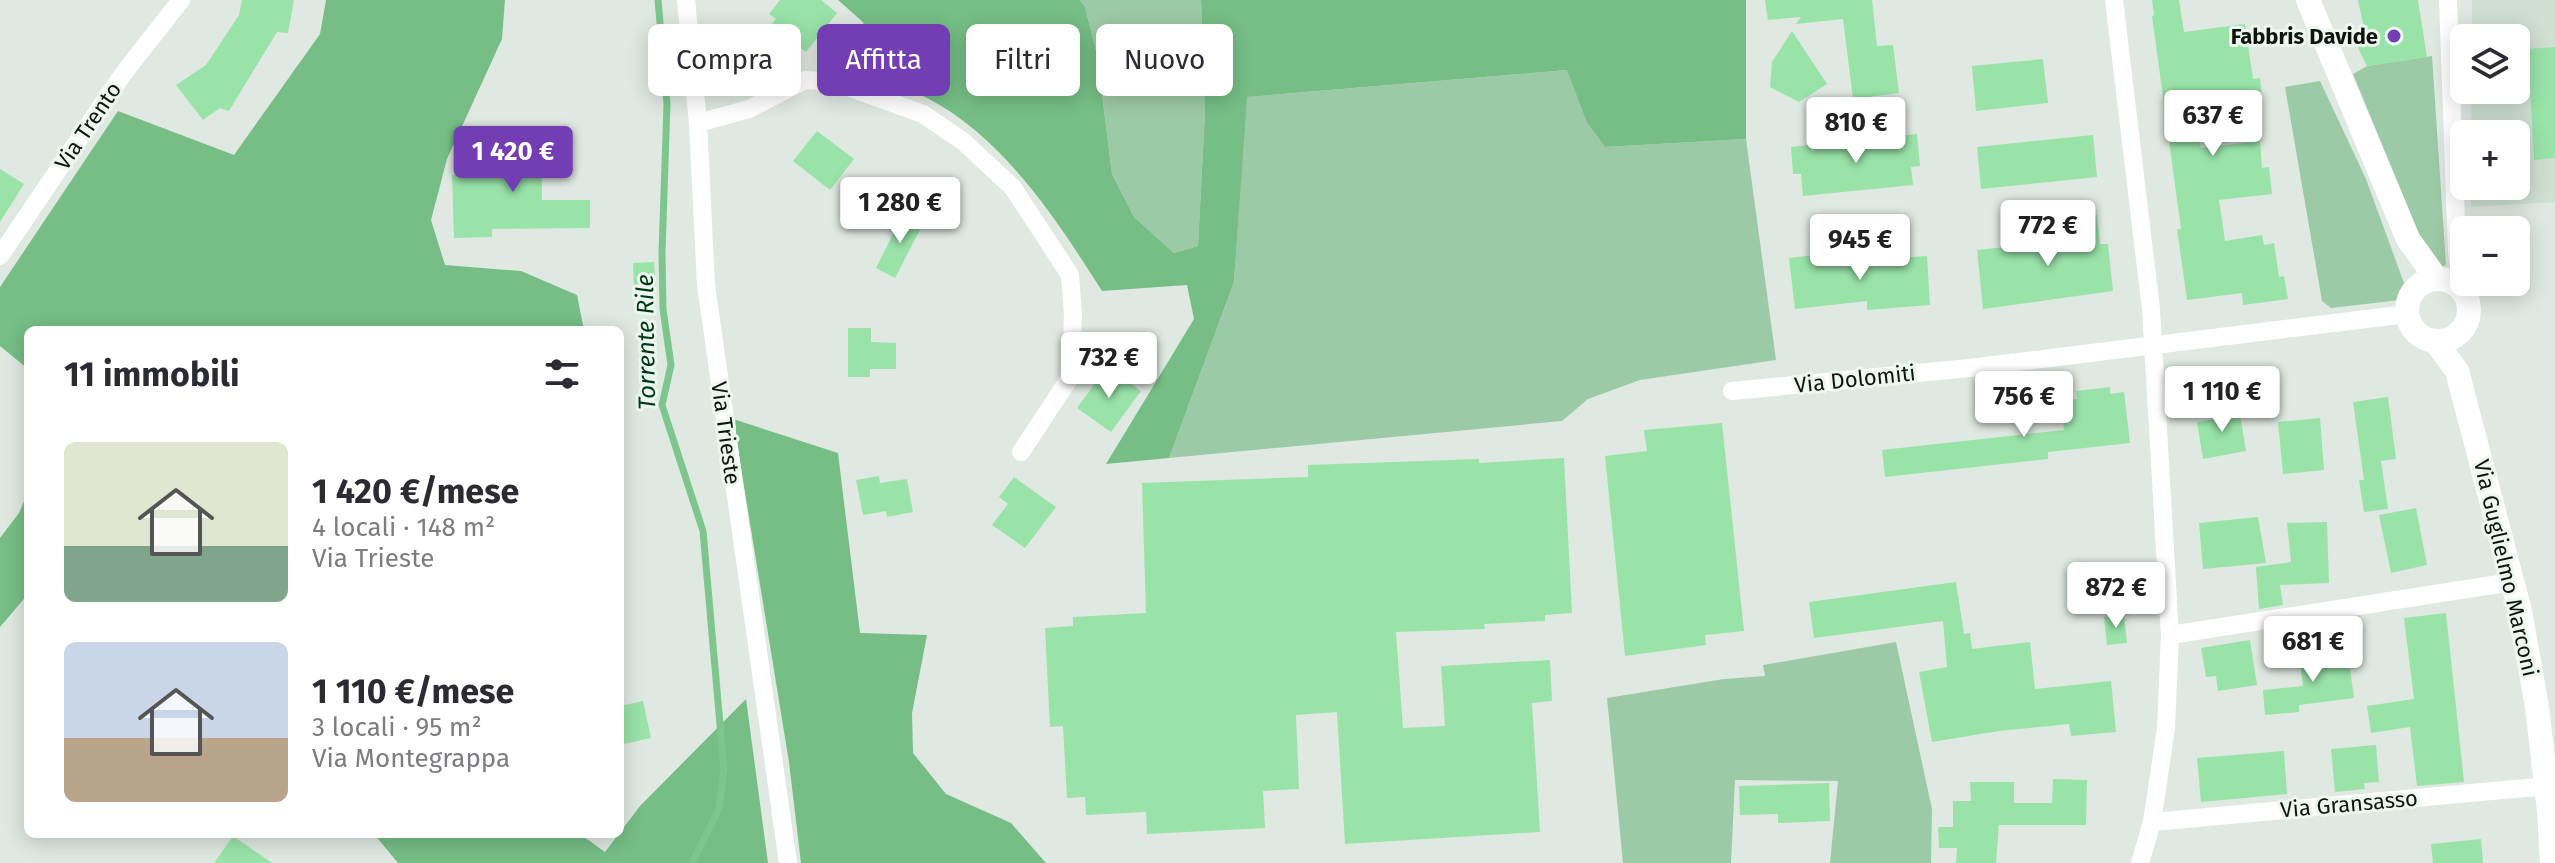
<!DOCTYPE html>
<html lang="it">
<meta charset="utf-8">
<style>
body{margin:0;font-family:"Fira Sans",sans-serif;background:#f7f7f7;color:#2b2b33;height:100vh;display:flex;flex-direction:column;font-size:30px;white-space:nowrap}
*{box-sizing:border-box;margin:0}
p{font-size:26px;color:#7c7c81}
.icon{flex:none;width:44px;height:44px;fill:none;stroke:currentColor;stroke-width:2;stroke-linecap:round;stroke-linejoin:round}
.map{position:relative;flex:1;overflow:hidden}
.panel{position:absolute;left:24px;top:326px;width:600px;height:512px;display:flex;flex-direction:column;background:#fff;border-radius:12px;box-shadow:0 4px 20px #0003}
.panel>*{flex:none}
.banner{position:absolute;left:648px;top:24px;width:760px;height:72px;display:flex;gap:16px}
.tools{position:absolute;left:2450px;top:24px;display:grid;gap:16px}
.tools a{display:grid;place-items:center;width:80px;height:80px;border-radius:12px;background:#fff;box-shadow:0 4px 20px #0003;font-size:40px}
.price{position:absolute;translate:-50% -68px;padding:0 18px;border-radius:8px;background:#fff;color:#222;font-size:26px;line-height:52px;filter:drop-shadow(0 2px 4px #0008)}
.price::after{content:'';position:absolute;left:50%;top:48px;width:24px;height:18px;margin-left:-12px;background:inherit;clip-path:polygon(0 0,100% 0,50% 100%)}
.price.selected{background:#733db4;color:#fff}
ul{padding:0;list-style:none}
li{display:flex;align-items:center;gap:24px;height:200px;padding:0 40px}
li span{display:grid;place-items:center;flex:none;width:224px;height:160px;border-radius:12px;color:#555}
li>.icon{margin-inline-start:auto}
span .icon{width:96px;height:96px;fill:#fffc;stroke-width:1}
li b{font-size:34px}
h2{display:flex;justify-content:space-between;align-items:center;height:96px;padding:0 40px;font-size:34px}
.tag{padding:0 28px;border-radius:12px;background:#fff;box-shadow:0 4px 20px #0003;font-size:28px;line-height:72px}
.tag.selected{background:#733db4;color:#fff}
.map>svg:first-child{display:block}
.built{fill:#cfe0d2}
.green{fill:#9dcaa6}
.forest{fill:#76be86}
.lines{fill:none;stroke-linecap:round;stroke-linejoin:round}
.stream{stroke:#7ec68e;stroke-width:7}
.building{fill:#99e3a9}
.minor{stroke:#fff;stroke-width:18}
.tertiary{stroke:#fff;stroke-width:24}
.poi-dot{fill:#733db4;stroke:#ecf7ee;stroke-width:3}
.labels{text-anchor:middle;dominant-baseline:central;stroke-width:6;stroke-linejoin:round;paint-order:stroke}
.poi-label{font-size:22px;font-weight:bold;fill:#101411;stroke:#ecf7ee;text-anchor:end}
.street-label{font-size:22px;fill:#101411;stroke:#ecf7ee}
.water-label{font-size:24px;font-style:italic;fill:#003815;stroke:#ecf7ee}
</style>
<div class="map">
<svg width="2555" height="863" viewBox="0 0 2555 863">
<rect width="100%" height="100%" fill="#dfe9e1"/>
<path class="built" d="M2472,0H2555V202L2471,207V186H2516V134H2471L2472,90H2516V38H2472Z"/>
<g class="green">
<path d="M1080,0H1201L1205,112L1198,246L1174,253L1134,217L1112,174L1097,55L1085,7Z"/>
<path d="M2432,56L2446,265L2434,270L2353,74L2367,66Z"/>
<path d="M1568,70L1587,123L1605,147L1746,139L1776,360L1640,380L1588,399L1562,421L1169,458L1234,282L1246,97Z"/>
<path d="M2320,81L2366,179L2404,283L2400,300L2331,308L2322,301L2285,87Z"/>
<path d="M1896,642L1932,809L1931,863H1830L1838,781L1735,780L1731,863H1623L1607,698L1724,679L1765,676L1763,665Z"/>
</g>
<g class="forest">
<path d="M326,0H505L502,39L447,159L431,220L445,265L521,271L577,295L584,330H28V369L0,346V287L118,111L234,155L320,34Z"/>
<path d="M838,0H1080L1085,7L1097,55L1112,174L1134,217L1174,253L1198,246L1205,112L1201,0H1746V139L1605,147L1587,123L1567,70L1247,97L1234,282L1169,458L1106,464L1194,319L1187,285L1102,291C1057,220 1002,135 925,97C894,81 854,71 821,59L864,23Z"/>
<path d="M733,419L838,453L860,633L927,635L912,713L913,753L946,794L1011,823L1046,863H801L789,762Z"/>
<path d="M28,492V594L0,627V538L19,513Z"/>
<path d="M746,699L768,863H398L374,834H580L605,852L640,806Z"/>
</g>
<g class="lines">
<path class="stream" d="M658,0L667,104L662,253L663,309L671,365L662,405L703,531L724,770L719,809L692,863"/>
</g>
<g class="building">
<path d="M242,0H294L288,33L277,32L229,111L220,108L203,120L176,85L206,65L239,15Z"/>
<path d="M780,0H821L837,13L806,52L771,25L776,19L769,14Z"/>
<path d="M1765,0H1872L1877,46L1893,45L1899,93L1853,99L1843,19L1796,24L1801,17L1768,20Z"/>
<path d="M2152,0H2179L2184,32L2245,24L2253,79L2260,78L2262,100L2195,109L2201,148L2260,141L2262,168L2269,167L2272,194L2219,200L2225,241L2262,235L2264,245L2274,243L2279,277L2284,276L2288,299L2243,305L2242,293L2187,300L2177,229H2181L2152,16L2154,15Z"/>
<path d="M2358,0H2418L2427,57L2367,66L2354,40L2366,37Z"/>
<path d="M1792,31L1827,84L1799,102L1770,87L1772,62Z"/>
<path d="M2555,47V158L2534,160L2528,49Z"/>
<path d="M2043,59L2048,103L1976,111L1972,66Z"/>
<path d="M541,128L542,200H590V228L492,229V237L454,238L452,175L499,173V164H504V129Z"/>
<path d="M817,131L854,159L830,190L793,161Z"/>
<path d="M1917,134L1920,166L1911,167L1913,185L1803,196L1801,174H1793L1791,147Z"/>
<path d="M2093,135L2097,177L1981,189L1977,147Z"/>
<path d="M0,169L24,184L0,222Z"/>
<path d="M904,212L924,222L895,278L876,268Z"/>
<path d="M2097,215L2100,244H2108L2113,291L1983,309L1977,250L2005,247L2006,251L2058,245L2056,219Z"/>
<path d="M1831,253L1832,263L1927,256L1930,305L1867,310V301L1795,309L1789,258Z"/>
<path d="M654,262L656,287L634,288L633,263Z"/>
<path d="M848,328H871V342L896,343V369H870V377H848Z"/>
<path d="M1107,367L1141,391L1111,432L1077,408Z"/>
<path d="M2110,387V394L2124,392L2130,443L2048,452V459L1885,477L1882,450L2064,430L2061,401L2077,399L2076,391Z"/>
<path d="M2388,397L2396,459L2381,461L2388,509L2364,512L2359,480H2364L2353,402Z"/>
<path d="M2239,407L2246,451L2203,459L2197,422L2215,419L2214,412Z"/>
<path d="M2320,418L2324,470L2283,474L2278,422Z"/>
<path d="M1722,423L1744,631L1705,635L1706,645L1625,656L1605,456L1647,451L1644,430Z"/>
<path d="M1564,458L1572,613L1545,615V621L1484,624L1485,629L1396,632L1403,728L1445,726L1441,666L1550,660L1552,701L1532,703L1540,832L1345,844L1337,712L1296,715L1299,789L1263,791L1265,828L1147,834L1146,812L1086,815L1085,797L1067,798L1063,726L1050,727L1045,628L1073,626V617L1146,613L1142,483L1308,477V465L1479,459V463Z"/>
<path d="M879,476L880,483L907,479L913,512L887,517L886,511L863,515L856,480Z"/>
<path d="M1014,477L1056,507L1025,548L992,525L1008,504L999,497Z"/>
<path d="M2416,508L2427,565L2391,573L2379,515Z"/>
<path d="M2258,517L2266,563L2203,569L2199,523Z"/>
<path d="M2327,522L2329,583L2280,585L2283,605L2259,609L2256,567L2291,562L2287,523Z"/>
<path d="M1956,582L1964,634L1970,633L1972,649L2030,642L2035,689L2111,681L2116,732L2071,736L2069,724L1999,731L1932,742L1919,672L1947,667L1943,621L1814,638L1809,602Z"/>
<path d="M2446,613L2464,782L2417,786L2410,727L2371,733L2367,706L2414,699L2404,618Z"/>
<path d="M2124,615L2127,643L2107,645L2104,617Z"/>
<path d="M2250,640L2257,685L2218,691L2216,676L2206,677L2201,648Z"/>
<path d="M2334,651L2335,656L2348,654L2354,698L2299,705V712L2265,715L2263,690L2303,686L2299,656Z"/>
<path d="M643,701L651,738L620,745V706Z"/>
<path d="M2376,745L2379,782L2364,783L2365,789L2335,792L2331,749Z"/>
<path d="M2284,751L2287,794L2201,802L2197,758Z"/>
<path d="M2053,779L2087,780L2086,825H1999L1996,863H1956L1957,848H1939L1938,827H1953V801H1971L1970,782H2014V803H2052Z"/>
<path d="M1829,783L1830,821L1778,823V814L1740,815L1739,786Z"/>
<path d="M233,836L272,863H214Z"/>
<path d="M2481,839L2483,863H2433L2431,844Z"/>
</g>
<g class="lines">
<g class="minor">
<path d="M686,0L698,123L706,285L788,863"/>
<path d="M2114,0L2151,309L2170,635L2166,728L2152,822L2140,863"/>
<path d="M2448,0L2457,251L2463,290"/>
<path d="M698,123L749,109L805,80L834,82L923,114L964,142L1013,188L1070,275L1073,314L1071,376L1021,452"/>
<path d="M0,256L123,74L181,0"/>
<path d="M1732,391L1969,368L2407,314"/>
<path d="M2170,635L2512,582"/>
<path d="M2152,822L2547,786"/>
</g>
<g class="tertiary">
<path d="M2308,0L2408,239L2436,278"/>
<circle cx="2438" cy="310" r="31"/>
<path d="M2435,341L2457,371L2520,611L2537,707L2549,811L2552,863"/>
</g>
</g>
<circle class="poi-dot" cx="2394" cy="36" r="8"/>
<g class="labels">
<g class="poi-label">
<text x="2378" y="36">Fabbris Davide</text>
</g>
<g class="street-label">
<text transform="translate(88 126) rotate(-56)">Via Trento</text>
<text transform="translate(1855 379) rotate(-6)">Via Dolomiti</text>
<text transform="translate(726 433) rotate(82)">Via Trieste</text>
<text transform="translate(2506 568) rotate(77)">Via Guglielmo Marconi</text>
<text transform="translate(2349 804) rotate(-5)">Via Gransasso</text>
</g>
<g class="water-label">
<text transform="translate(646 342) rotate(-91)">Torrente Rile</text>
</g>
</g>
</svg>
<div class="tools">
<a><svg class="icon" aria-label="layers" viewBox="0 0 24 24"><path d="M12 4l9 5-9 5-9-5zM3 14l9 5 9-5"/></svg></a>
<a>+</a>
<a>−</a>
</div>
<b class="price" style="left:2213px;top:158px">637 €</b>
<b class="price" style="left:1856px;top:165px">810 €</b>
<b class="price selected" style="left:513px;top:194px">1 420 €</b>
<b class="price" style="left:900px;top:245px">1 280 €</b>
<b class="price" style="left:2048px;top:268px">772 €</b>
<b class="price" style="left:1860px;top:282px">945 €</b>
<b class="price" style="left:1109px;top:400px">732 €</b>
<b class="price" style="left:2222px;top:434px">1 110 €</b>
<b class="price" style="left:2024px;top:439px">756 €</b>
<b class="price" style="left:2116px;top:630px">872 €</b>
<b class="price" style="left:2313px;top:684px">681 €</b>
<div class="banner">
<a class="tag">Compra</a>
<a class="tag selected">Affitta</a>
<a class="tag">Filtri</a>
<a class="tag">Nuovo</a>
</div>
<section class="panel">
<h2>11 immobili<svg class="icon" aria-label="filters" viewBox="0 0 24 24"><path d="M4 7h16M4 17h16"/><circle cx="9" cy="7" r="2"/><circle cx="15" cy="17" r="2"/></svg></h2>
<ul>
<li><span style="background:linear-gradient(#dfe7d0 65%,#7fa58c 0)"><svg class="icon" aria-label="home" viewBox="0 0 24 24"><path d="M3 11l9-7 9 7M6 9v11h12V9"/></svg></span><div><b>1 420 €/mese</b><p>4 locali · 148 m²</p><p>Via Trieste</p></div></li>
<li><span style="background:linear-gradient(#c9d6e8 60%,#b9a48a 0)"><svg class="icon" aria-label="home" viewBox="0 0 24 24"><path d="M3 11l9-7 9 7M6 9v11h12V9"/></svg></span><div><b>1 110 €/mese</b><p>3 locali · 95 m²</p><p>Via Montegrappa</p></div></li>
</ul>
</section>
</div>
